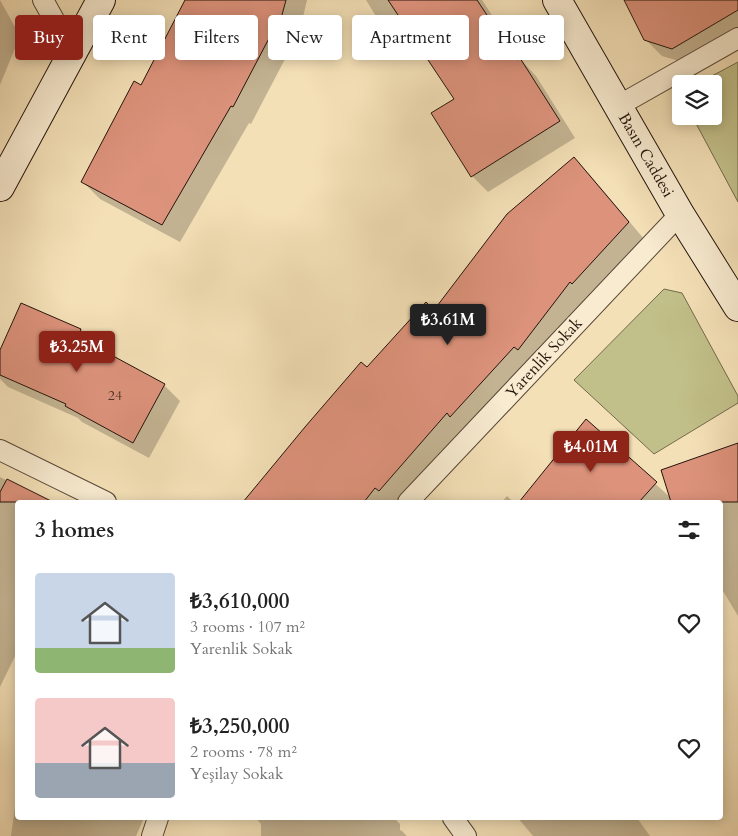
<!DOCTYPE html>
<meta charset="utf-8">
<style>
body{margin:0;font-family:Cardo,serif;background:#f6f6f6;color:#222;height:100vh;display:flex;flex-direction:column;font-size:19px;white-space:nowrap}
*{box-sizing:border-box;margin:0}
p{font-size:16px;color:#767676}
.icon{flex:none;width:28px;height:28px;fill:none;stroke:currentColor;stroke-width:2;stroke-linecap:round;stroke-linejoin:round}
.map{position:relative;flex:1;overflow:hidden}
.side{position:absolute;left:15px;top:500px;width:708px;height:320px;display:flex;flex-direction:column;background:#fff;border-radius:5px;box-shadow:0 2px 12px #0003}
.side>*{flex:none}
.top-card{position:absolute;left:15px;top:15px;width:709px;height:45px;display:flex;gap:10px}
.tools{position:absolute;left:672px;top:75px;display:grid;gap:10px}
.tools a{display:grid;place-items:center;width:50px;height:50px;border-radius:5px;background:#fff;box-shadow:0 2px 12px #0003;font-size:25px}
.price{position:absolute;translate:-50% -42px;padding:0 11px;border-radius:5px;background:#8f2418;color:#fff;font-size:16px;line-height:32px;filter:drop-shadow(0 1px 2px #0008)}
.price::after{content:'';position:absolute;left:50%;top:30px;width:15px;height:11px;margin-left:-8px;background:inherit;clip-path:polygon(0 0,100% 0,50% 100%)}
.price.current{background:#222;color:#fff}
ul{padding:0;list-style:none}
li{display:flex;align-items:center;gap:15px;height:125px;padding:0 20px}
li span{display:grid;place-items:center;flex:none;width:140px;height:100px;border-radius:5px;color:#555}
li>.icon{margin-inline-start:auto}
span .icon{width:60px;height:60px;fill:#fffc;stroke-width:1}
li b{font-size:21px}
h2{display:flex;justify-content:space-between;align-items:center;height:60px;padding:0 20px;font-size:21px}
.chip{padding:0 18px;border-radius:5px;background:#fff;box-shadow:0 2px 12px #0003;font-size:18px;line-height:45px}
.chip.current{background:#8f2418;color:#fff}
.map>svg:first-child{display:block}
.green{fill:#c2c08a;stroke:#736a4b}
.shadow{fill:#0003}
.building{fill:#dc927b;stroke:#24140c}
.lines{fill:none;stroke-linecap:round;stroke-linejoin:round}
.street-casing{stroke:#584737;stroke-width:22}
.secondary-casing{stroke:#24140c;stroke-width:30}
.street{stroke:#f8ebd0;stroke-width:20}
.secondary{stroke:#f8ebd0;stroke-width:28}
.labels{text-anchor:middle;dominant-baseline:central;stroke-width:4;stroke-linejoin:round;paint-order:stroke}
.number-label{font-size:14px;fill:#523428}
.street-label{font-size:16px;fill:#24140c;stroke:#f8ebd0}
</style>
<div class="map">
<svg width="738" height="836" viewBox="0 0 738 836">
<rect width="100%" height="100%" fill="#f4e0b7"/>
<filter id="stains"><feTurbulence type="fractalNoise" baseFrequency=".004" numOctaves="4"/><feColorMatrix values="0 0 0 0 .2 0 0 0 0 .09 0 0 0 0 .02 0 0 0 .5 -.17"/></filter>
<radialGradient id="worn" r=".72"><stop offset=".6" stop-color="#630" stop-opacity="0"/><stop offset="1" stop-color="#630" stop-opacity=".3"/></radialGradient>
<g class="green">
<path d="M738,62V202L692,116H714V84H697Z"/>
<path d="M664,289L682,293L738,396V403L654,454L574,380Z"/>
</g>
<g class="shadow">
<path d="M0,0L20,36L0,85Z"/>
<path d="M186,0H307L297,43L294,42L251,124L249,123L180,242L100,199L83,182L141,87Z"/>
<path d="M366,0H482L522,61L536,76L575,138L488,192L472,176L456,99L407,25L393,34L377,18Z"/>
<path d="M626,0H738V35L689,64L662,56L645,39Z"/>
<path d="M574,159L590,175L644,239L589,299L587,297L534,365L467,432L463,428L399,502H244L305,428L367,369L434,312Z"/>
<path d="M22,305L81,330L96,348L164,385L180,401L149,458L82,422L78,418L8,387L0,379V353Z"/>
<path d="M586,421L671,498L738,448V616L720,586V502H673L672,499L669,502H520Z"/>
<path d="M0,477L49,502H18V650L0,687Z"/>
<path d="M507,496L513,502H502Z"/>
<path d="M18,800V818H144L136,836H11L15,807Z"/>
<path d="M256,818H394L400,824V831L401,830L407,836H261V824Z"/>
<path d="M518,818H637L650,836H533Z"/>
</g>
<g class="building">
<path d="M185,0H286L279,26L276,25L233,107L231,106L162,225L81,182L134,81L141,85Z"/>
<path d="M388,0H477L517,60L520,58L560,121L471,177L431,113L454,99Z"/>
<path d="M624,0H738V10L672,49L644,40Z"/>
<path d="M574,157L629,222L572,284L570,282L518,350L514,347L450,417L447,413L379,491L375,488L364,502H243L305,427L361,362L367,367L426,302L434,310L507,214Z"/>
<path d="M21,303L81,329L78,337L165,384L133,443L65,406L66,404L0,375V350Z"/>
<path d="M586,419L657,482L639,502H519Z"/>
<path d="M738,443V502H671L661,470Z"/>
<path d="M7,479L53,502H0V492Z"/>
</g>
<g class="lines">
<defs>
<g id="street">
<path d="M43,0L72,52"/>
<path d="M618,106L738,38"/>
<path d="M0,450L106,502"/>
<path d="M408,502L680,214"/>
<path d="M453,818L466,836"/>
<path d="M152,836L158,818"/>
</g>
<g id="secondary">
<path d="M557,0L680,214L738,307"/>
<path d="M0,187L101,0"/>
</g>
</defs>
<use href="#street" class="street-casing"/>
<use href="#secondary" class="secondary-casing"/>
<use href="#street" class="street"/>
<use href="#secondary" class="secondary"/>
</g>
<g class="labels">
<g class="number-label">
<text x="115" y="395">24</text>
</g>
<g class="street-label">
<text transform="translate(646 155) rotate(60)">Basın Caddesi</text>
<text transform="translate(544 358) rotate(-47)">Yarenlik Sokak</text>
</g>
</g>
<rect width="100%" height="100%" filter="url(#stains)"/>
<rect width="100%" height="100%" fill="url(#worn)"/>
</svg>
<div class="tools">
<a><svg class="icon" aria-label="layers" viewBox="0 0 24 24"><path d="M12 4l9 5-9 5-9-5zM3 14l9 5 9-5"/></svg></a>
</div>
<b class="price current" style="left:448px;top:346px">₺3.61M</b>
<b class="price" style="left:77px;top:373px">₺3.25M</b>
<b class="price" style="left:591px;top:473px">₺4.01M</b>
<div class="top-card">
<a class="chip current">Buy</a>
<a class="chip">Rent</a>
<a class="chip">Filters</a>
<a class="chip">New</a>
<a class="chip">Apartment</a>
<a class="chip">House</a>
</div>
<section class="side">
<h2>3 homes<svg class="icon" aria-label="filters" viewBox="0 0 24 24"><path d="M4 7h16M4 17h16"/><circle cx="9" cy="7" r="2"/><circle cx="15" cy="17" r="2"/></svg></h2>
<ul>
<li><span style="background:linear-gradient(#c9d6e8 75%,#8fb573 0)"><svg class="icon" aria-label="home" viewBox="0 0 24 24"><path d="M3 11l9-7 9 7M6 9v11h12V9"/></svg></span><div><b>₺3,610,000</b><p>3 rooms · 107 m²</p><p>Yarenlik Sokak</p></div><svg class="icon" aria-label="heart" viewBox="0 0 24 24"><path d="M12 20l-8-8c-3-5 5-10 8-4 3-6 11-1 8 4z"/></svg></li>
<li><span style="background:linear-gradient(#f6c9c9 65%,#9aa5b1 0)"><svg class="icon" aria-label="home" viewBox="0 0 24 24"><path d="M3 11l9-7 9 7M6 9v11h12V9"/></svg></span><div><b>₺3,250,000</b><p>2 rooms · 78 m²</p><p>Yeşilay Sokak</p></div><svg class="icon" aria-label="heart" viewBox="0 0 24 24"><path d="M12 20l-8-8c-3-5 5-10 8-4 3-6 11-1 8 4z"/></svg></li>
</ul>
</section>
</div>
